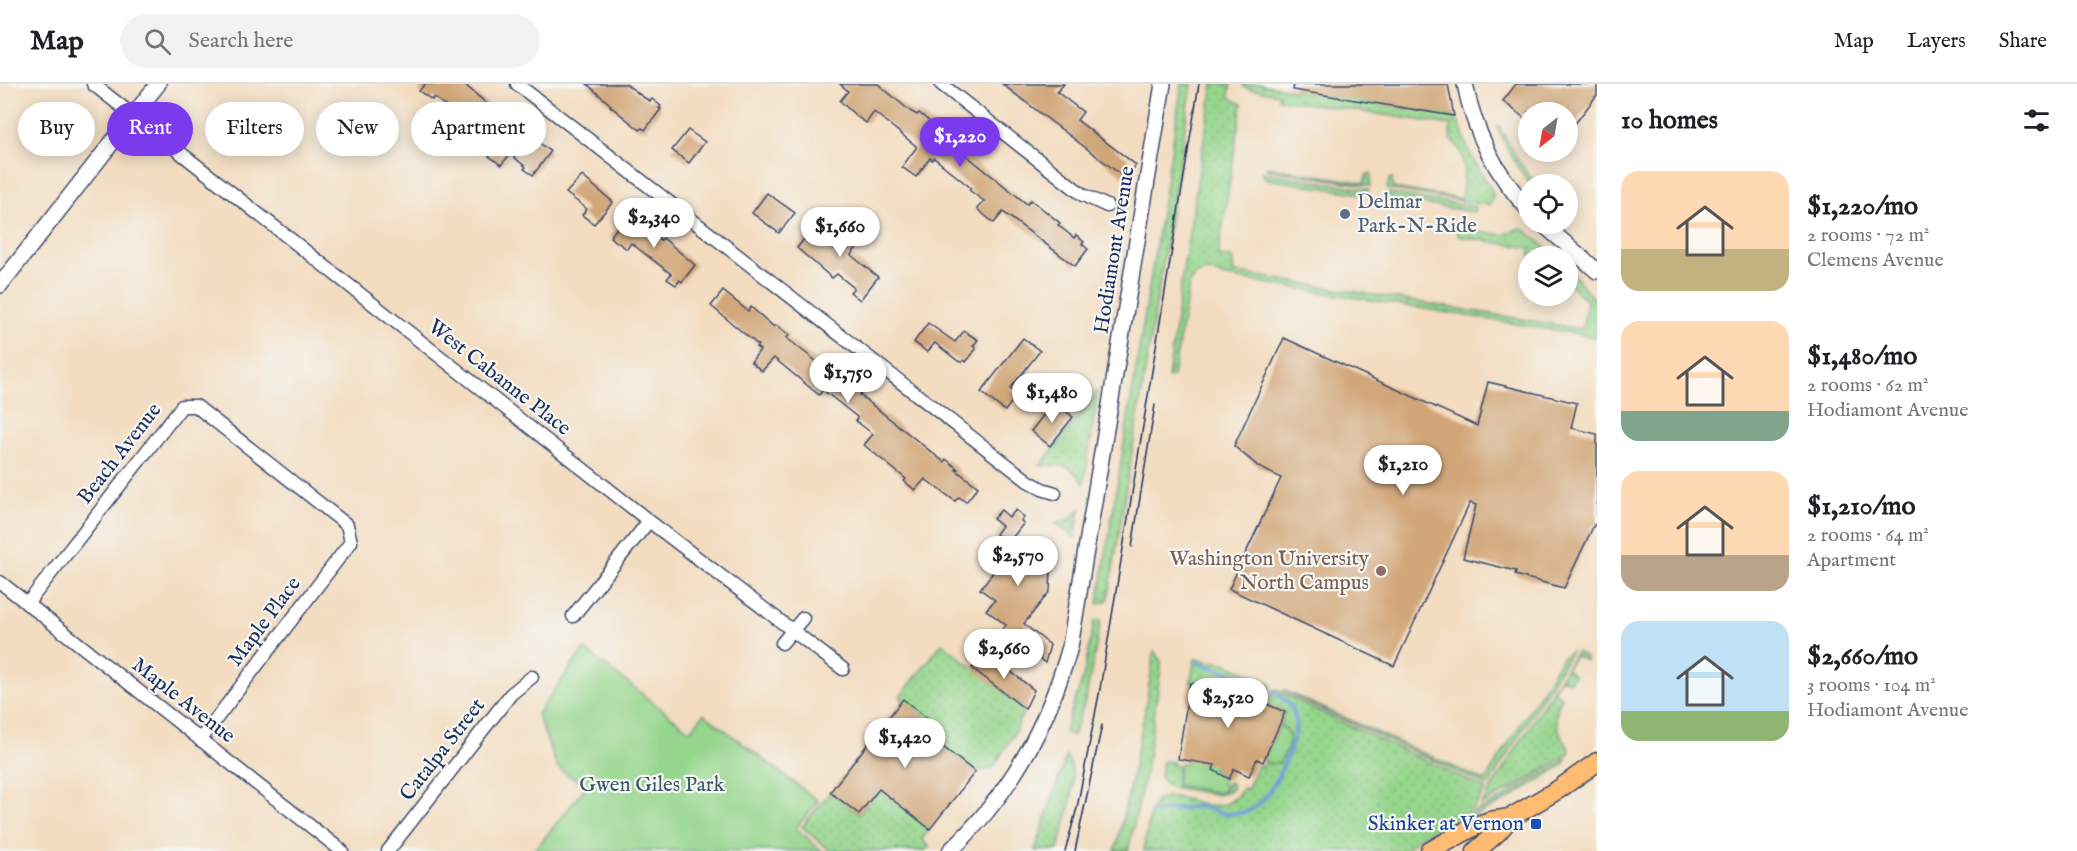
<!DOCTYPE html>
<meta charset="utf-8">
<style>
body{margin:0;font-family:"IM FELL English",serif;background:#f2f2f2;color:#202124;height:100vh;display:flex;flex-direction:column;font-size:22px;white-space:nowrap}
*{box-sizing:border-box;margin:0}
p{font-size:20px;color:#757577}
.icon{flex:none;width:33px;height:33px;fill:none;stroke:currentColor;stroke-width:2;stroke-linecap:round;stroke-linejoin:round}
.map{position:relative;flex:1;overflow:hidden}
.sheet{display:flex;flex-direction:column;background:#fff;width:480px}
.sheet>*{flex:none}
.banner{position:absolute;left:18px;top:18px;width:570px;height:54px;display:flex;gap:12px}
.needle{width:39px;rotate:211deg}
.fabs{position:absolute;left:1518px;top:18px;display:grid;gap:12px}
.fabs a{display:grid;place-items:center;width:60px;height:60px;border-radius:50%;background:#fff;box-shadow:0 3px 15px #0003;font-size:30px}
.price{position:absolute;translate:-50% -51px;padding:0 14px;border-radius:21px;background:#fff;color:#222;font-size:20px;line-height:39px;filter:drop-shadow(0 2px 3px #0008)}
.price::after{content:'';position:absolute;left:50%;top:36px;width:18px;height:14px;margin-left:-9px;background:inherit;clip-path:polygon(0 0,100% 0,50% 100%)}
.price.active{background:#7c3aed;color:#fff}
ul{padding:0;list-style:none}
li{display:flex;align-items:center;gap:18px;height:150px;padding:0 24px}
li span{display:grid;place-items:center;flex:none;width:168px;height:120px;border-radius:18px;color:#555}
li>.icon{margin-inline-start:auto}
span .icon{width:72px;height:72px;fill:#fffc;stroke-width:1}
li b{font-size:26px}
h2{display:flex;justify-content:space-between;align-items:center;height:72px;padding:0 24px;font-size:26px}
.chip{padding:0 21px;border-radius:27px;background:#fff;box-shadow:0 3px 15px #0003;font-size:21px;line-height:54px}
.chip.active{background:#7c3aed;color:#fff}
header{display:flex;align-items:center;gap:36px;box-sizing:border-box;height:84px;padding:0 30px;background:#fff;border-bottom:2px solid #e0e0e0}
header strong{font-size:28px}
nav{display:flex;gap:33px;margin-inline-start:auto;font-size:21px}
.search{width:420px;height:54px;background:#f2f2f2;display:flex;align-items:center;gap:15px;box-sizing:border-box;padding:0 21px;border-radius:33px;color:#757577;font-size:22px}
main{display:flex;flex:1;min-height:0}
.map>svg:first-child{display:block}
.grass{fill:url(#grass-dots);stroke:#588275;stroke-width:1.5}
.park{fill:#95d58c;stroke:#588275;stroke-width:1.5}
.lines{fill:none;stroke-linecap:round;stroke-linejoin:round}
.stream{stroke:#72a0da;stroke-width:4}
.building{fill:#d1a678}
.minor-casing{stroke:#3b496d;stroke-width:15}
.tertiary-casing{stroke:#3b496d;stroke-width:18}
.primary-casing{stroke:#3b496d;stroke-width:21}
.minor{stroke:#fff;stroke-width:12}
.tertiary{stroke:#fff;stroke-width:15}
.primary{stroke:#febb71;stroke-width:18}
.tram{stroke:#1b2f5e;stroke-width:1.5}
.service-dot{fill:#5c6f8a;stroke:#f6f6f2;stroke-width:2}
.education-dot{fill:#8d6e63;stroke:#f6f6f2;stroke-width:2}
.transit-dot{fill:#1a4fb4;stroke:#f6f6f2;stroke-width:2}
.labels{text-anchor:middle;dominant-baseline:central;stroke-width:4.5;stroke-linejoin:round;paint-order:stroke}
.service-label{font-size:21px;fill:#4e5e75;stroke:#f6f6f2;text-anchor:start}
.street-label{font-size:21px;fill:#1b2f5e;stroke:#f6f6f2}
.education-label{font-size:21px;fill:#785e54;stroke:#f6f6f2;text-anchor:end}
.park-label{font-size:21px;fill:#3a586a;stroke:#f6f6f2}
.transit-label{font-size:21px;fill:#164399;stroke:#f6f6f2;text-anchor:end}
</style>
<header>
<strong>Map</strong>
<div class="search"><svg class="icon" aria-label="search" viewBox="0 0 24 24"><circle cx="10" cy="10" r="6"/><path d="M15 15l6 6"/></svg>Search here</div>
<nav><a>Map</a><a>Layers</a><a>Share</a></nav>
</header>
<main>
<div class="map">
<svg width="1597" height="767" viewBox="0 0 1597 767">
<defs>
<pattern id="grass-dots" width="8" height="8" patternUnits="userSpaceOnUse" patternTransform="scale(1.5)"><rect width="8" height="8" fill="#95d58c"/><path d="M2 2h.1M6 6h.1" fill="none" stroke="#80b77b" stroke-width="1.8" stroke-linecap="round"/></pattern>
</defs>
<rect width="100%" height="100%" fill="#f6f6f2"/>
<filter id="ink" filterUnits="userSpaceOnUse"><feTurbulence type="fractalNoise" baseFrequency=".0167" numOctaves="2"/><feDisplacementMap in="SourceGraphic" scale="12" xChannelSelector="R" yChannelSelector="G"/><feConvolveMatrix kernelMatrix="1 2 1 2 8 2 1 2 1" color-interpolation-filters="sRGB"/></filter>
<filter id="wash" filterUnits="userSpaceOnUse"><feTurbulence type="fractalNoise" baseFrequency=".008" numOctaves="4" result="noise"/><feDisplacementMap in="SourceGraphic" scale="24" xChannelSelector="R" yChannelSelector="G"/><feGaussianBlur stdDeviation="1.35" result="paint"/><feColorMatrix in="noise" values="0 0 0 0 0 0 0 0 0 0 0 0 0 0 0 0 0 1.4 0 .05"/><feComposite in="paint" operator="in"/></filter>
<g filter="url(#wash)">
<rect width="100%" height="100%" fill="#f3dcbf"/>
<g class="grass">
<path d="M1182,0H1192L1108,516L1098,520Z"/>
<path d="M1213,0H1231L1229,12L1237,18L1242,20L1218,172L1231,174L1233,177V188L1582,245L1587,217L1568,198V183L1597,220V253L1222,192C1209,184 1195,186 1189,201L1173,292L1168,294L1183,186Z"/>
<path d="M1243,0H1258L1454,32V36L1458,37L1470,70L1492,107C1494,113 1493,117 1489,121L1387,105L1389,95L1392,94L1393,104L1461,115C1464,93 1469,70 1450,54L1451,41L1278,15L1279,10L1245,4Z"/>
<path d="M1499,42L1519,77L1535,100H1530L1517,82L1496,43Z"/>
<path d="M1267,83L1364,99L1367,90H1371L1370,102L1267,85Z"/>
<path d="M1262,88L1369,106L1362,110L1268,95L1264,93Z"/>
<path d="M1387,109L1476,123L1474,128L1395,116L1391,114Z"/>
<path d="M1457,144L1503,151L1520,144L1524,145L1556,172H1530L1531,164L1458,152Z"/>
<path d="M1098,307L1084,400C1073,380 1061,380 1040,382Z"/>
<path d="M1080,425L1075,454L1056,439L1070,435Z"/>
<path d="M1101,536L1086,614L1073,652L1064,648L1083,594L1094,538Z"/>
<path d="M942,559L1025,625L1014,650L993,684L975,688L924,648L932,638L900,613Z"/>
<path d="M1154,567L1161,577V584L1146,686L1128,767H1115C1131,701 1145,635 1154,567Z"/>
<path d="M1571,567L1488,702L1331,630L1283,606L1485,697L1562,574Z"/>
<path d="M1576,568L1586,573V577L1575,572L1566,585L1574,591L1570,598L1561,594L1553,607L1562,614C1550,633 1558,648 1569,665V669L1521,700L1481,721Z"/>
<path d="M1195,575L1228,580L1270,599L1271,603L1266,615L1248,607L1247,609L1232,606V604L1190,599Z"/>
<path d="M1275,605L1335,635L1486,705L1473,726L1421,752L1404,767H1143L1151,726L1157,716C1181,701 1219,744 1243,704L1247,706L1258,681L1263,683L1266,678L1272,680L1283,674C1287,659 1296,650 1280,641L1285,628L1267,620Z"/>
<path d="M1066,672C1083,695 1065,740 1058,766L1035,767Z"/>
<path d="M1567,674L1563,681L1511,714L1455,742L1453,739L1507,712Z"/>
<path d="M1163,677L1173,678V681L1179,682L1176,701L1224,706L1228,698L1232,700V705L1219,711L1171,703L1166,701L1160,692Z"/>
<path d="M879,705L930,745L922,755L929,763L924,767H830L802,743L830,708L859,730Z"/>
</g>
<g class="park">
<path d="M584,565L690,647L704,630L818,717L796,744L822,767H534L586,703L557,683L537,630Z"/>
<path d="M1280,641C1296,650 1288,665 1280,678L1272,680L1263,677Z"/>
<path d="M1221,667L1213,686L1225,692L1222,700L1226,702L1220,709L1176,701L1180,679L1186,680L1187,676Z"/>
</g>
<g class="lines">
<g class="stream">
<path d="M1198,579L1239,592L1268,605"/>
<path d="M1151,729C1166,726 1185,722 1201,723C1210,724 1217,730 1227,730C1236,730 1246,729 1254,724C1272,712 1288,674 1294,653C1300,632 1292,618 1273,608"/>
</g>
</g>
<g id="blocks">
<g class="building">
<path d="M425,0H464L509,39L510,37L516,41L550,67L549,70L533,91L524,85L526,83L510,70L501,81L489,72L498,60L494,58L497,55L466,29L461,35L434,13L432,16L419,7Z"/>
<path d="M587,0H626L643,13L650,17L652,15L661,22L659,24L661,25L645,46L642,44L640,46L610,22L611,21Z"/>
<path d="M840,0H878L910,27L917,31L919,29L947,52L946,54L947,56L1027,120L1031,116L1044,126L1060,139L1058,141L1074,154L1076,151L1084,158L1082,160L1088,165L1075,182L1003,128L994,139L977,125L984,117L969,106L971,104L934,74L932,76L930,74L916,93L902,83L916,64V62L874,28L866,39L855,31L840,17L848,7Z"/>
<path d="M1002,0H1064L1057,8L1083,28L1077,36L1136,81L1128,92L1126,90L1124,93Z"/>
<path d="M1294,0H1448L1454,32L1293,6Z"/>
<path d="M1516,0H1597V11L1568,49V28H1528V37L1503,17Z"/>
<path d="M688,46L705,58L689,79L672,66Z"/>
<path d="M582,92L613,118L594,140L582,131L587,125L566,109Z"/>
<path d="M767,109L795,129L779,149L752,129Z"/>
<path d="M627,131L655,153L661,156L663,154L695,181L682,198L680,196L676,201L667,195L671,190L631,159L627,165L610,153Z"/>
<path d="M847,139L865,153L851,171L878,193L860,216L850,208L854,204L837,190L832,194L797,164L812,145L832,158Z"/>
<path d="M723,207L748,227L751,223L774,243L776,241L789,251L787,254L789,256L821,281L847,299L849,298L862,308L860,311L944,378L946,375L958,385L956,386L978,403L966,418L959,413L955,417L925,395L915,406L904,397L906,395L864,361L873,350L856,337L857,333L823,306L819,311L774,274L762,287L751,278L760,266L756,263L758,261L711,222Z"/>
<path d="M928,239L955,258L964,247L978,256L973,262L976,265L966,278L964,276L962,278L958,277L935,259L927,268L914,258Z"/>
<path d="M1023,254L1040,267L1010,305L1017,311L1005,327L981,308Z"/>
<path d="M1284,254L1477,342L1488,298L1577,319L1571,344L1597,350V441H1594L1564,504L1515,491L1516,487L1463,474L1476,421L1470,419L1394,582L1229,505L1281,394L1259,383L1234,362Z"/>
<path d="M1054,318L1073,333L1050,362L1031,347Z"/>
<path d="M1001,426L1009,433L1016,426L1024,433L1021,437L1024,439L1012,454L1051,485L1050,507L1024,540L1050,561L1045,579L1002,546L1006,541L986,526L995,516L980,505L1009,468L994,456L998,452L996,450L1002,442L993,435Z"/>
<path d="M986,568L1034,606L1025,625L972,584Z"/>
<path d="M1190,599L1249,607L1266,615L1264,619L1285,628L1263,678L1257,675L1249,692L1234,685L1229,695L1213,686L1215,681L1178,675Z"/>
<path d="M903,615L932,638L924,648L975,688L930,745L879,705L859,730L830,708Z"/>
</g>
</g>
</g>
<g filter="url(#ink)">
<use href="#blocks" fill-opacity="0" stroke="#3b496d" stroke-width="1.5"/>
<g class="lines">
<defs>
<g id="minor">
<path d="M93,0L649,437L843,585"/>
<path d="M517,0L1028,397L1042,405L1055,409"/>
<path d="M941,0L1083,111L1107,122"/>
<path d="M0,498L342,767"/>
<path d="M27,520L182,322H196L347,441L351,458L200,656"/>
<path d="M573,532L649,437"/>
<path d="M782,559L803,534"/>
<path d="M388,767L511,610L532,593"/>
</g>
<g id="tertiary">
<path d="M1465,0C1474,47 1496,90 1528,125"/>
<path d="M1543,140L1597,187"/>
<path d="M0,201L158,0"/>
<path d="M950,767C1011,709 1047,643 1070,563L1163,0"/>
</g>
<g id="primary">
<path d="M1430,767L1475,742L1490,737L1510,734L1559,705L1597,678"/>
<path d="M1476,767L1498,748L1510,734"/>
</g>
</defs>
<use href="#minor" class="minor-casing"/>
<use href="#tertiary" class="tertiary-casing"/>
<use href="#primary" class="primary-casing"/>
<use href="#minor" class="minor"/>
<use href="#tertiary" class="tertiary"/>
<use href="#primary" class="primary"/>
<g class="tram">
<path d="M1132,463L1155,321"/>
<path d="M1065,767L1077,724L1100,605L1199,0"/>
<path d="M1075,767L1102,641"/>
</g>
</g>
</g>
<circle class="service-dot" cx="1345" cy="130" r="6"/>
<circle class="education-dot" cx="1381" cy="487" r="6"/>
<rect class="transit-dot" x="1530" y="734" width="12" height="12" rx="3"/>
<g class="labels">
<g class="service-label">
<text x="1357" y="118">Delmar<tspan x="1357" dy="24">Park-N-Ride</tspan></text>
</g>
<g class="street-label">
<text transform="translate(1115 166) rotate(-81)">Hodiamont Avenue</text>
<text transform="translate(499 294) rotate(38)">West Cabanne Place</text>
<text transform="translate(120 370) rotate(-52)">Beach Avenue</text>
<text transform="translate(265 538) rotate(-53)">Maple Place</text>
<text transform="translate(183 617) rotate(38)">Maple Avenue</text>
<text transform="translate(443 666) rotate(-52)">Catalpa Street</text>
</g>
<g class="education-label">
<text x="1369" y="475">Washington University<tspan x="1369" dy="24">North Campus</tspan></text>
</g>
<g class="park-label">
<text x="652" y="701">Gwen Giles Park</text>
</g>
<g class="transit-label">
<text x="1524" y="740">Skinker at Vernon</text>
</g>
</g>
</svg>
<div class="fabs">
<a><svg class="needle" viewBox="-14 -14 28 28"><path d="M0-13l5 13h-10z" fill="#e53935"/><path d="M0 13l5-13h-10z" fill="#757577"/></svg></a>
<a><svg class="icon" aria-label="locate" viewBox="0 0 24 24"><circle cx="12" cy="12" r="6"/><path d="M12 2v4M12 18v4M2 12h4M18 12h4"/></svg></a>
<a><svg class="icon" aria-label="layers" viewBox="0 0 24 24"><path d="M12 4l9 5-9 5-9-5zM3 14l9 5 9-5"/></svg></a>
</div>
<b class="price active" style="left:960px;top:84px">$1,220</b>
<b class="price" style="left:654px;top:165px">$2,340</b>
<b class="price" style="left:840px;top:174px">$1,660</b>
<b class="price" style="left:848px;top:320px">$1,750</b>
<b class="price" style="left:1052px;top:340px">$1,480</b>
<b class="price" style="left:1403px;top:412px">$1,210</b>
<b class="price" style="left:1018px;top:503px">$2,570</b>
<b class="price" style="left:1004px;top:596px">$2,660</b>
<b class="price" style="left:1228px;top:645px">$2,520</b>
<b class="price" style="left:905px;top:685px">$1,420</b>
<div class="banner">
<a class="chip">Buy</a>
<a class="chip active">Rent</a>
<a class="chip">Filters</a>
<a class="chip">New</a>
<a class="chip">Apartment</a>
</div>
</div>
<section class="sheet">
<h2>10 homes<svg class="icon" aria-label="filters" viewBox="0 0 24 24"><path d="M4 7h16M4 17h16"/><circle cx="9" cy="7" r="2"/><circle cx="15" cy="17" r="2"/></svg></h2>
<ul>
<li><span style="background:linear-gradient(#ffd9b3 65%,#c2b280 0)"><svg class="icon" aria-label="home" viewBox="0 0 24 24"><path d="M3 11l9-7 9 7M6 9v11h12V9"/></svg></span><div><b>$1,220/mo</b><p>2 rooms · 72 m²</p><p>Clemens Avenue</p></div></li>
<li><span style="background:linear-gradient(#ffd9b3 75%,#7fa58c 0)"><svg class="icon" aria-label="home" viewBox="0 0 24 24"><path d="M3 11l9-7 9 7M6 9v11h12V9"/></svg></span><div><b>$1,480/mo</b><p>2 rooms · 62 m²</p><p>Hodiamont Avenue</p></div></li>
<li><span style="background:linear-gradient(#ffd9b3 70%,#b9a48a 0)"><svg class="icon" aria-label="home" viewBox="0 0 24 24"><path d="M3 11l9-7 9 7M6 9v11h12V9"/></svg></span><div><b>$1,210/mo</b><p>2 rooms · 64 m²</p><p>Apartment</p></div></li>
<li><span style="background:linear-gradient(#bfe0f5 75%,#8fb573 0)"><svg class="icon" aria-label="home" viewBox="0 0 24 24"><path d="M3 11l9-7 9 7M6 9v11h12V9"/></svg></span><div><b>$2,660/mo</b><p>3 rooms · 104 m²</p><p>Hodiamont Avenue</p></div></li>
</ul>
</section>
</main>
